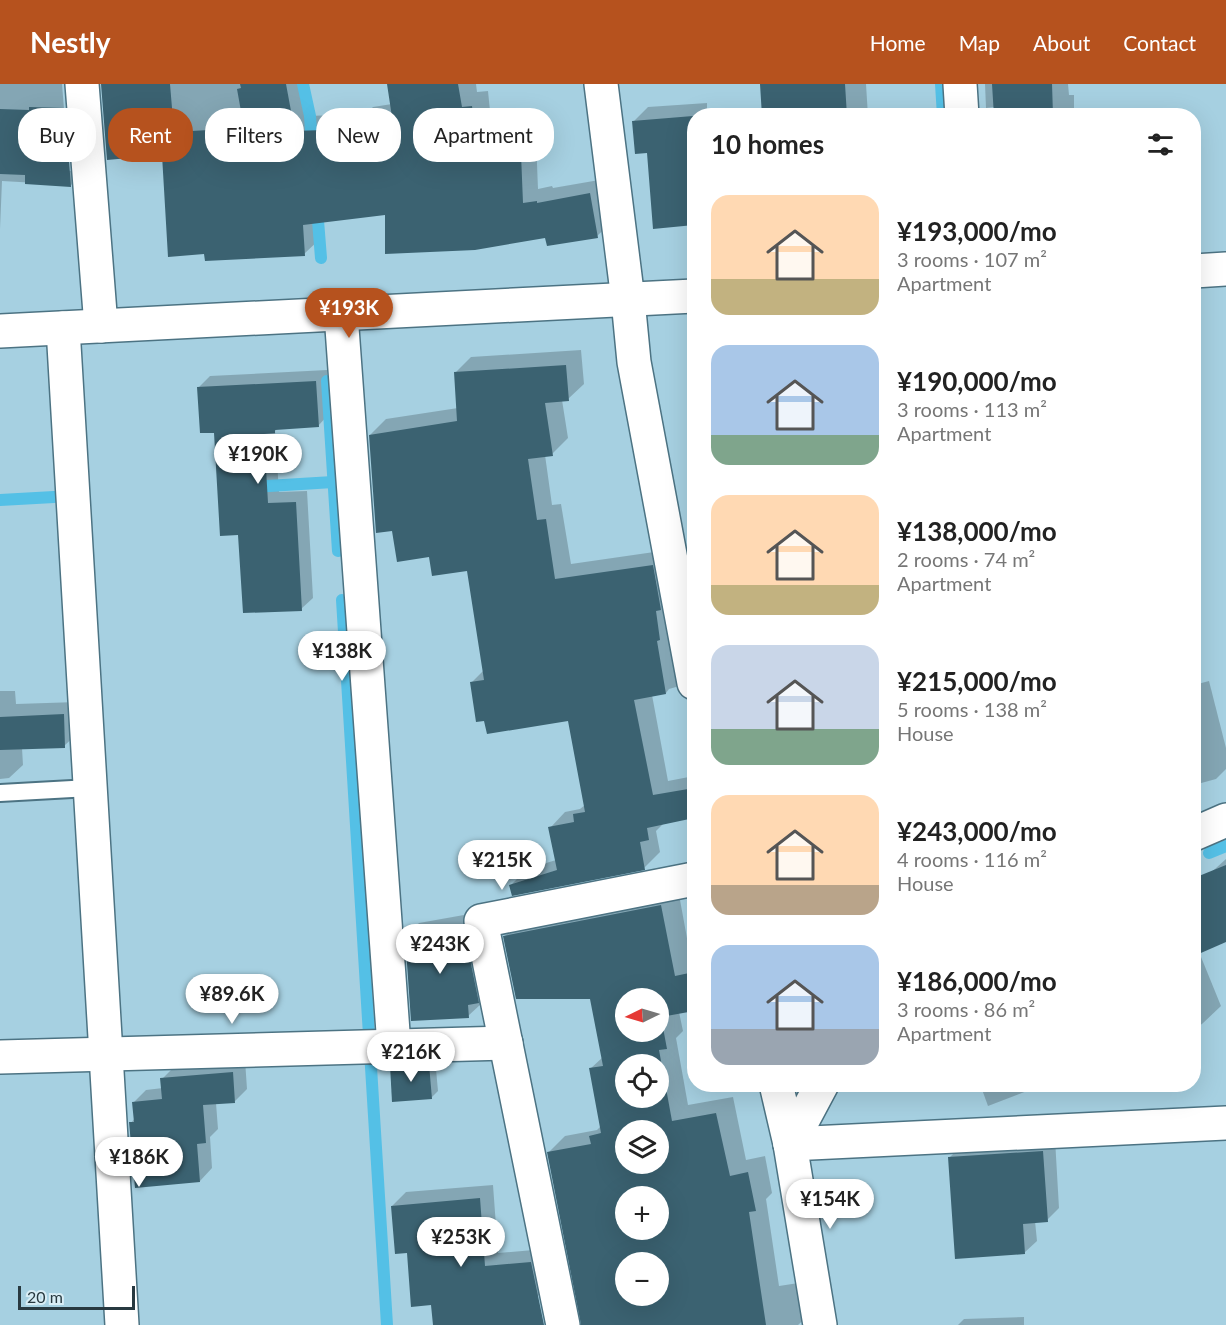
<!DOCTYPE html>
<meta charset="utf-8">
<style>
body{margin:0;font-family:Lato,sans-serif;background:#f6f6f6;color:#222;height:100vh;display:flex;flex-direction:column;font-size:22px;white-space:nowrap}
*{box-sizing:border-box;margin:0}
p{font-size:20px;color:#767676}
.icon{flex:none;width:33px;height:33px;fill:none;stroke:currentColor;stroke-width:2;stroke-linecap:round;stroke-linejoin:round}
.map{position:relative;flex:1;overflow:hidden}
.details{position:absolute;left:687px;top:24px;width:514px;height:984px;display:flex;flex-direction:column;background:#fff;border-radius:24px;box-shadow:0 6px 24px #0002}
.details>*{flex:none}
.top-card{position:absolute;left:18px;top:24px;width:570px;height:54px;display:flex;gap:12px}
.needle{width:39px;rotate:265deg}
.controls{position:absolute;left:615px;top:904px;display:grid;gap:12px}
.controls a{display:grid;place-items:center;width:54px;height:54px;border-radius:50%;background:#fff;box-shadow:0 6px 24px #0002;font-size:30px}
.scale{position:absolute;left:18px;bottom:15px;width:117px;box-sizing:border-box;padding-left:6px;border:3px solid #283940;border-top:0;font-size:16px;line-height:21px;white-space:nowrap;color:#283940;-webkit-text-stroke:4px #d8edf5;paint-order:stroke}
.price{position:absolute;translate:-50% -51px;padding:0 14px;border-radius:21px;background:#fff;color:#222;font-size:20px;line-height:39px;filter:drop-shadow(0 2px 3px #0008)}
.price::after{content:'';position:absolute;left:50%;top:36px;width:18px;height:14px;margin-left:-9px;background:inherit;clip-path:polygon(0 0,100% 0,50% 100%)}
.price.current{background:#b6521e;color:#fff}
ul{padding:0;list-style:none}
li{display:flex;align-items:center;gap:18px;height:150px;padding:0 24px}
li span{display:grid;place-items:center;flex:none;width:168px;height:120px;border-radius:18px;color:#555}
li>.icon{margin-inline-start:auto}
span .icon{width:72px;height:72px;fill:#fffc;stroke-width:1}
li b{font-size:26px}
h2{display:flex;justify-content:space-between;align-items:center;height:72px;padding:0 24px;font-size:26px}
.chip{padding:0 21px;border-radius:24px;background:#fff;box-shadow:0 6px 24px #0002;font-size:21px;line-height:54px}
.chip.current{background:#b6521e;color:#fff}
header{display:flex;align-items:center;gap:36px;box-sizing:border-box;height:84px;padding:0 30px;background:#b6521e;color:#fff}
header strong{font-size:28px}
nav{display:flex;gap:33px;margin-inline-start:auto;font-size:21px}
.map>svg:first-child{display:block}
.shadow{fill:#0003;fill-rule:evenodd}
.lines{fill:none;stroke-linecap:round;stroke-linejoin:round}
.stream{stroke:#54c0e6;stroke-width:12}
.building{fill:#3b6271;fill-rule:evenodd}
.service-casing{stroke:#4c7383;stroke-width:20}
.minor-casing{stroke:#4c7383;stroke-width:36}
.tertiary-casing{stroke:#4c7383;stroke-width:36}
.service{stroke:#fff;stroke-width:16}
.minor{stroke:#fff;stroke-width:33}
.tertiary{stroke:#fff;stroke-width:33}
</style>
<header>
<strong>Nestly</strong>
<nav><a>Home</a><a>Map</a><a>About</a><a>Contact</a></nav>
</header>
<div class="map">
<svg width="1226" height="1241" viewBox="0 0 1226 1241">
<rect width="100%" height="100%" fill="#a6d0e1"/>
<g class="shadow">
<path d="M0,0H62L69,87H72L65,0H80L86,86L71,101L2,97L0,145Z"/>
<path d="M102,0H304L307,32L366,30L373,23L392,20L389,0H476L477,8L488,7L493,57L536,55L538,105L552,102L553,104L605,95L613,137L597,152L547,153L387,129L319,138L320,155L304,170L206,169L163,70Z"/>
<path d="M762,0H866L868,32H763Z"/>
<path d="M985,0H1068L1069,11H1074V32H995V23L986,24Z"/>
<path d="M707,19V32H694V139L654,143L648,67L634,37L648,23Z"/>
<path d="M581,266L584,300L568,315L562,316L568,354L552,370L545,371L552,421L561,420L571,480L668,466L691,587L676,603L669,605L666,609L652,611L668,697L694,692V733L664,739L656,747L660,768L644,784L511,801L527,785L556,776L550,744L565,728L580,725L585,721L569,636L471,599L484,586L468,485L430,472L394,445L370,351L386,335L458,324L455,289L471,273Z"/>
<path d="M327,286L329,330L318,342L278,344L275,347L279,408L307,407L313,514L301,525L239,450L215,347L199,303L210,292Z"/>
<path d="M694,290V324L690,295Z"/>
<path d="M694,447V491L687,454Z"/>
<path d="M1209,597L1226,664V685L1216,695L1194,701V601Z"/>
<path d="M0,607H15L16,620L77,618L78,649L64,662L22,664L23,681L9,694L0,695Z"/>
<path d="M1226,775V851L1199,868L1221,922L1202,940L1194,944V804Z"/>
<path d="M678,805L691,876H694V926L679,928L683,947L676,954L688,1021L733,1013L746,1076L765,1072L772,1109L766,1115L779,1202L805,1198L810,1230L798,1241H583L549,1068L565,1052L597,1046L601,1042L590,985L603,973L588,896L505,852L521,836ZM626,915H658V948H626ZM626,981H658V1014H626ZM626,1047H658V1080H626ZM626,1113H658V1146H626ZM626,1179H658V1212H626Z"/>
<path d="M475,829L481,920L468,932L406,852L419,839Z"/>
<path d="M435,974L438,1007L431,1014L391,982L398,975Z"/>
<path d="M245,976L247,1005L235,1017L216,1019L218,1045L210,1053L212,1084L200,1097L131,1039L135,1034L133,1019L146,1006L163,1004L162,995L175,982Z"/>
<path d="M980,1000H1045L988,1022Z"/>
<path d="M1055,1055L1059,1124L1047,1136L1035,1137L1037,1157L1024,1169L950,1073L962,1061Z"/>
<path d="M493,1101L498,1169L545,1165L551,1198L538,1212L517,1241H434L433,1220L408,1167L392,1122L406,1108Z"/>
<path d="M1024,1233V1241H958L964,1235Z"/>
</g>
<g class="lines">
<g class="stream">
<path d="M303,0L310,32L312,62"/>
<path d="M941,0L943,32"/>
<path d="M317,124L321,174"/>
<path d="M327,297L338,467"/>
<path d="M252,403L333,398"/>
<path d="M0,416L54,413"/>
<path d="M342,516L387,1241"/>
<path d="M1209,769L1226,762"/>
</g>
</g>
<g class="building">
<path d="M101,0H170L174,48L244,44L237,5L241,4L240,0H286L291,27L292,47L357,45L356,38L392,33L387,0H458L462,23L472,22L478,72L521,70L523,119L537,117V119L590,109L598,154L547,162L545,154L475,166L385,170V131L303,141L305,172L205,177L204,170L168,173L162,71L107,76Z"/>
<path d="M760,0H845L847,32H762Z"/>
<path d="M992,0H1052L1053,32H994Z"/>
<path d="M29,23L65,24L71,103L25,100V91L0,90V25L29,26Z"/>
<path d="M693,32L694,50V141L653,145L647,69L635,70L632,37Z"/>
<path d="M566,281L569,317L545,319L553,372L528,375L537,436L546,435L555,495L653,481L661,526L656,527L660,556L657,557L666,610L634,616L653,711L694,704V734L647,744L649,756L640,758L645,786L512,812L509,801L557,786L548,743L574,738L573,730L585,728L568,637L487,650L484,637L476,638L470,598L484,596L467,487L432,492L429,473L397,478L392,447L376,449L369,351L457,337L454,288Z"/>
<path d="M316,297L319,343L275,346V349L264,350L268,419L296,418L302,527L243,529L238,451L220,452L214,349H200L197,303Z"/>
<path d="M64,630L65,664L0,666V633Z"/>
<path d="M1226,781V858L1194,872V794Z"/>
<path d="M661,821L675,892L694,888V927L661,933L667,965L659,966L672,1037L716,1029L730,1092L748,1088L756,1127L749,1128L766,1241H581L547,1068L591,1060L589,1052L601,1049L589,984L603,982L590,915H516L503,852ZM626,915H658V948H626ZM626,981H658V1014H626ZM626,1047H658V1080H626ZM626,1113H658V1146H626ZM626,1179H658V1212H626Z"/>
<path d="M463,841L479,919L468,921L469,934L411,937L405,851Z"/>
<path d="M429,980L432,1015L392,1018L390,981Z"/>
<path d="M233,988L235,1019L203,1021L206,1059L197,1060L200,1098L135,1104L129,1038H134L132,1018L162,1015L160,994Z"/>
<path d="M1043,1067L1048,1138L1023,1140L1025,1170L955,1175L948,1073Z"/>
<path d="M480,1114L485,1182L531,1178L544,1241H433L431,1221L411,1223L407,1169L395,1170L391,1122Z"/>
</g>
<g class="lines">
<defs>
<path id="service" d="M0,709L90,704"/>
<g id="minor">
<path d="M82,0L101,242"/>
<path d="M601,0L628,216L634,278L694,599"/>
<path d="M960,0L962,32"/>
<path d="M341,230L394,962"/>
<path d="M63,244L122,1241"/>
<path d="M1194,750L1226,736"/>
<path d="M0,973L506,959"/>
<path d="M776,1000L790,1060L820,1241"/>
<path d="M790,1060L1226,1039"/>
<path d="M790,1060L822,1000"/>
<path d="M563,1241L481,837L694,795"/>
</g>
<g id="tertiary">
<path d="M1194,187L1226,185"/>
<path d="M0,247L694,212"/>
</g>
</defs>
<use href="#service" class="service-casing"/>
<use href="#minor" class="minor-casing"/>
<use href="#tertiary" class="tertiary-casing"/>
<use href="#service" class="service"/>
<use href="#minor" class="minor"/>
<use href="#tertiary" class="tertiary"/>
</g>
</svg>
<div class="controls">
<a><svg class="needle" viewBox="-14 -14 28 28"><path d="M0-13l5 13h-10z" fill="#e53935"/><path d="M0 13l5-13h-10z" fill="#767676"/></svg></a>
<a><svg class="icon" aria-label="locate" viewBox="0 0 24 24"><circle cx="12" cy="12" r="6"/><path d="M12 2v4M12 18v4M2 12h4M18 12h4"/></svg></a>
<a><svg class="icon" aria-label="layers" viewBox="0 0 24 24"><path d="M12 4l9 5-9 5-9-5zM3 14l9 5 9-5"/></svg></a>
<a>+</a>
<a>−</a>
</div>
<div class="scale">20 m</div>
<b class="price current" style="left:349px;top:255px">¥193K</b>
<b class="price" style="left:258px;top:401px">¥190K</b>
<b class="price" style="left:342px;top:598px">¥138K</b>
<b class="price" style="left:502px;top:807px">¥215K</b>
<b class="price" style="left:440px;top:891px">¥243K</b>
<b class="price" style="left:232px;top:941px">¥89.6K</b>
<b class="price" style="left:411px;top:999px">¥216K</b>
<b class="price" style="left:139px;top:1104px">¥186K</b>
<b class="price" style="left:830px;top:1146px">¥154K</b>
<b class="price" style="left:461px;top:1184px">¥253K</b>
<div class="top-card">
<a class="chip">Buy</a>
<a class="chip current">Rent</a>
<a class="chip">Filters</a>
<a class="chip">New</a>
<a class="chip">Apartment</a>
</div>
<section class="details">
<h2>10 homes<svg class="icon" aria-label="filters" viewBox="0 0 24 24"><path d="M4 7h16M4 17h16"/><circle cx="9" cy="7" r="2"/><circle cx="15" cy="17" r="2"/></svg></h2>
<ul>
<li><span style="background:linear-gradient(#ffd9b3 70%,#c2b280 0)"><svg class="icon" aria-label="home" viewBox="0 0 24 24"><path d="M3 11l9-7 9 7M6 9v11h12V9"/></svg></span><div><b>¥193,000/mo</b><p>3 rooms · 107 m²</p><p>Apartment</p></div></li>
<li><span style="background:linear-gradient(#a9c7e8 75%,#7fa58c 0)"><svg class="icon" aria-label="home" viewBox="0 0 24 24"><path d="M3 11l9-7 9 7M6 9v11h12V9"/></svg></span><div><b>¥190,000/mo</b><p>3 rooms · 113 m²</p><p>Apartment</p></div></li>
<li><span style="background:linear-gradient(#ffd9b3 75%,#c2b280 0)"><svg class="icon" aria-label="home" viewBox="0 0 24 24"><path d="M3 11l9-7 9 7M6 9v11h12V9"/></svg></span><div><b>¥138,000/mo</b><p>2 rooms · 74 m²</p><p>Apartment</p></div></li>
<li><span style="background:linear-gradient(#c9d6e8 70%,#7fa58c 0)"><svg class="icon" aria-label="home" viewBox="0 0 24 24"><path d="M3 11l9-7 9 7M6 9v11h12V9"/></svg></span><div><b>¥215,000/mo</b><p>5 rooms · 138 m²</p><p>House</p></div></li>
<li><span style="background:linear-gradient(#ffd9b3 75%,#b9a48a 0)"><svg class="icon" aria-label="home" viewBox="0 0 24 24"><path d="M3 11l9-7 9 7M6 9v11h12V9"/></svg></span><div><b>¥243,000/mo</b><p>4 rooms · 116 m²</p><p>House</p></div></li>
<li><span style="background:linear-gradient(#a9c7e8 70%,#9aa5b1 0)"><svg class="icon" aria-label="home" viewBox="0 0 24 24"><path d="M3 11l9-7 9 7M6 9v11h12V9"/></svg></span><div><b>¥186,000/mo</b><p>3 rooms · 86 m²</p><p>Apartment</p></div></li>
</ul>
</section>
</div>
